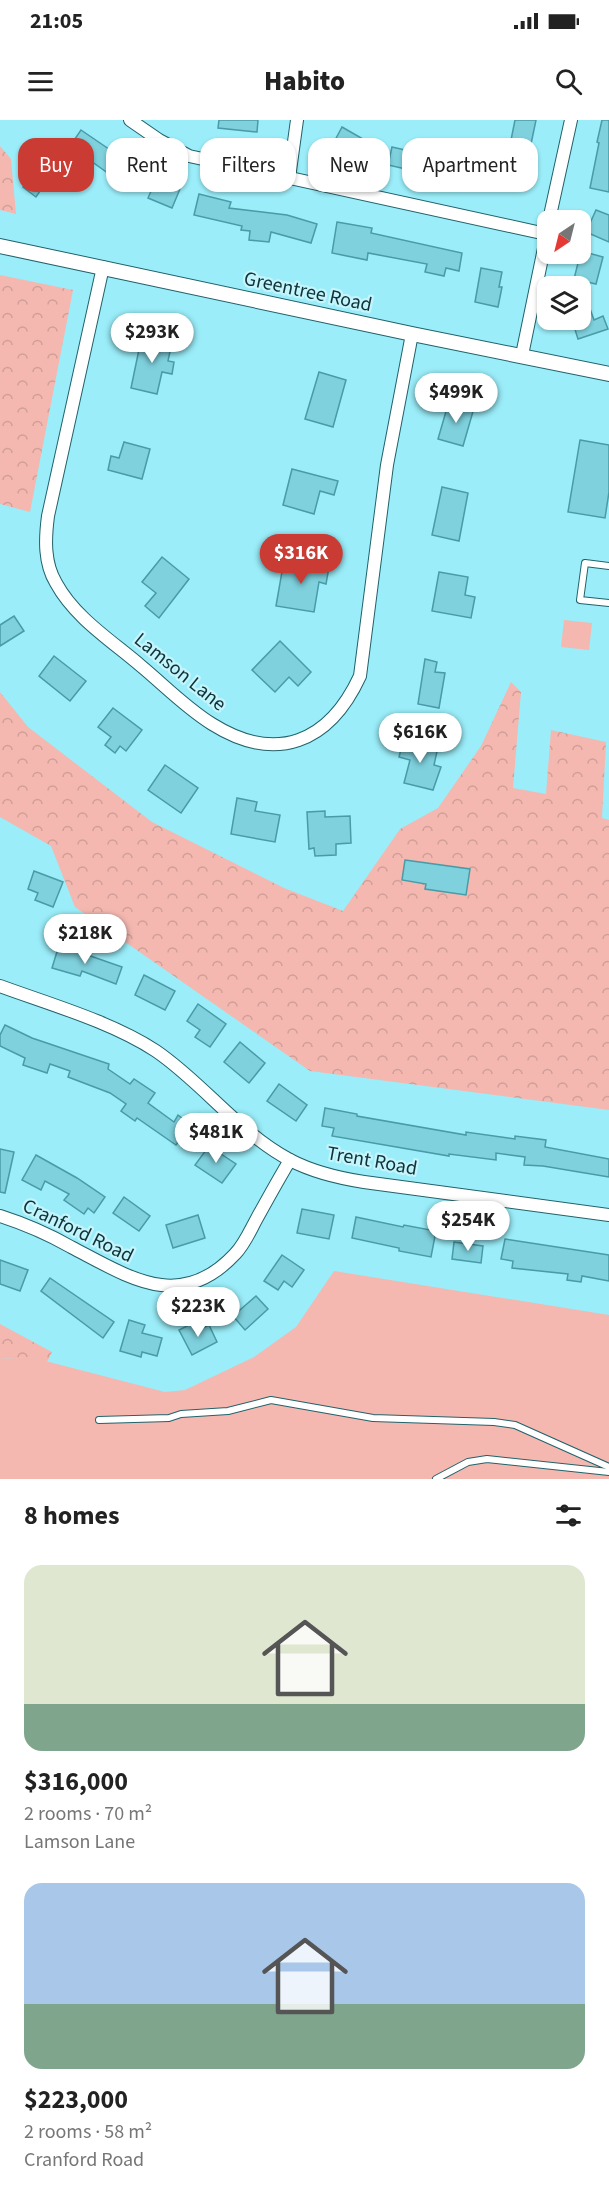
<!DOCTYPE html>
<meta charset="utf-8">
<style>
body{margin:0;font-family:"Source Sans 3",sans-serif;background:#f2f2f2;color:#222;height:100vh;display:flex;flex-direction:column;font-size:22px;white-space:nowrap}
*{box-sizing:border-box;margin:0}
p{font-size:20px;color:#767676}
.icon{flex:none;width:33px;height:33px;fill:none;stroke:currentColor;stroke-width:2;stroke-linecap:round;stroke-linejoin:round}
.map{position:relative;height:1359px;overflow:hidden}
.drawer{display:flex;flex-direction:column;background:#fff;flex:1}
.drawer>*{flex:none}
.hud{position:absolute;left:18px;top:18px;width:573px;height:54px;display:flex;gap:12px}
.needle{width:39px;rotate:215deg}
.tools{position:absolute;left:537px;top:90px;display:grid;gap:12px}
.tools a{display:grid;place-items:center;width:54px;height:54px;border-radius:12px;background:#fff;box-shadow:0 2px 4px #0004;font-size:30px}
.price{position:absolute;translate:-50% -51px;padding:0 14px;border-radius:21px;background:#fff;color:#222;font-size:20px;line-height:39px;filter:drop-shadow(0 2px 3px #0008)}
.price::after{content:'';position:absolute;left:50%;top:36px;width:18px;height:14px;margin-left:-9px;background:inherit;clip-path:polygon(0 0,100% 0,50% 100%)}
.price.active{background:#c93b33;color:#fff}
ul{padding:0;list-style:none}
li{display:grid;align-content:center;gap:12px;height:318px;padding:0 24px}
li span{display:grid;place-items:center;height:186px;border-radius:18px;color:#555}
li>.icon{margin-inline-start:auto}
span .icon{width:108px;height:108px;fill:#fffc;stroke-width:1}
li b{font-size:26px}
h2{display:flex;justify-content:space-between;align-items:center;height:72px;padding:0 24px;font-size:26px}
.chip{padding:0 21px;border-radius:18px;background:#fff;box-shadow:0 2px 4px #0004;font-size:21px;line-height:54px}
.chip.active{background:#c93b33;color:#fff}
.status{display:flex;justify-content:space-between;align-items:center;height:42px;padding:0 30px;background:#fff;direction:ltr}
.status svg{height:16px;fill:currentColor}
header{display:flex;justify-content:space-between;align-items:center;height:78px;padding:0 24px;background:#fff;font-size:27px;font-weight:800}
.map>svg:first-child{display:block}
.green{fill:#f4b8b0}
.forest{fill:url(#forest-crowns)}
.building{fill:#7ed1dd;stroke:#489ba7;stroke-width:1.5}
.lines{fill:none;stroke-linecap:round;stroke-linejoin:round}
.service-casing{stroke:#21626a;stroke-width:8}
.minor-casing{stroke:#21626a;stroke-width:14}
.tertiary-casing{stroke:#21626a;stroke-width:16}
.service{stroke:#fff;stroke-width:6}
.minor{stroke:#fff;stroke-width:12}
.tertiary{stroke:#fff;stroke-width:14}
.labels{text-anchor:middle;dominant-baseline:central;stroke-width:4.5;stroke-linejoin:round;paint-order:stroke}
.street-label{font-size:20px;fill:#0e3237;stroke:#c5f5fc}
</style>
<div class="status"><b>21:05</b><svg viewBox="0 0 49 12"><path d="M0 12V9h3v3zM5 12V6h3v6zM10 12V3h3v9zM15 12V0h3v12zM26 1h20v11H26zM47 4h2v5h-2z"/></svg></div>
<header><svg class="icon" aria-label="menu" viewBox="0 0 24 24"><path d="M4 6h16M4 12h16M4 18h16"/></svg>Habito<svg class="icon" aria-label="search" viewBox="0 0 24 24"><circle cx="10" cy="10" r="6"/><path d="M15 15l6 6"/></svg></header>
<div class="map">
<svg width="609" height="1359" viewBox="0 0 609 1359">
<defs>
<pattern id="forest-crowns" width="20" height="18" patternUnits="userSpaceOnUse" patternTransform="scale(1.5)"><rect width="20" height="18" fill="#f4b8b0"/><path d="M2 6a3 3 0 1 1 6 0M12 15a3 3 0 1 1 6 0" fill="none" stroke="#d09f98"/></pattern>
</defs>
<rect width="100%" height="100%" fill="#9aedf9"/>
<g class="green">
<path d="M564,500L592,503L589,530L561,527Z"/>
<path d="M334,1151L609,1195V1359H0V1239L30,1237L165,1272L185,1270L254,1237L296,1207Z"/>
</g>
<g class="forest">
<path d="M0,26L11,39L16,94L0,90Z"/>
<path d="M0,155L73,170L30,392L0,384Z"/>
<path d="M511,562L521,572L513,668L546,674L551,610L606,622L602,698L609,700V990L310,951L75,787L51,726L0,697V572L28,607L152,702L284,768L343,791L400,709L438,688L481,626Z"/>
<path d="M0,1204L52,1232L47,1242L30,1237L0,1239Z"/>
</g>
<g class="building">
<path d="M219,0H258L257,12L218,8Z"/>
<path d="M515,0H536L531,24L511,20Z"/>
<path d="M602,0H609V72L590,68L599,23L597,22Z"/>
<path d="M342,7L370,23L361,40L333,24Z"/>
<path d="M81,10L138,49L126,66L70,26Z"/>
<path d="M392,27L423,34L419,52L388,45Z"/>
<path d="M442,35L468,38L465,63L439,59Z"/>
<path d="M509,38L526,48L513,70L496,60Z"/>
<path d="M33,52L47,61L36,77L23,67Z"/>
<path d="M156,60L180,69L172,88L148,78Z"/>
<path d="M199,74L231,82L229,88L287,95L317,104L311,123L271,112L269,122L249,120L250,111L241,110L242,106L194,95Z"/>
<path d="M596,90L609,95V122L586,112Z"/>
<path d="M337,102L372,108L371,113L462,133L459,151L446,148L444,156L425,152L427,144L368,133L367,140L332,133Z"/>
<path d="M581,131L603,137L596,164L574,159Z"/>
<path d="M481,148L502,152L499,167H502L498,187L475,182Z"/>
<path d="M580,166H582L594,200L603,196L608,209L578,219L572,200H580Z"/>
<path d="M142,215L172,222L168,241L174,242L172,254L162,252L157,274L131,268Z"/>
<path d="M319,252L346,260L333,307L305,299Z"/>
<path d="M449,281L474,288L463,326L438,319Z"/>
<path d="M580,320L609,325V372L605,398L568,392Z"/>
<path d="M124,322L150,329L142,359L108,350L111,336L119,338Z"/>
<path d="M292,349L338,361L334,375L320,371L314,394L283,385Z"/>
<path d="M442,367L468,373L459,421L432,415Z"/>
<path d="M162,437L189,459L159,498L145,486L156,473L142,462Z"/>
<path d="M284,440L329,447L326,464L319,462L314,492L276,486Z"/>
<path d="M439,452L468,457L465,475L475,477L471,498L432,491Z"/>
<path d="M14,496L24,511L0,526V505Z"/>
<path d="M280,521L311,552L298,566L289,557L275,572L252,550Z"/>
<path d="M54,536L86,561L70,581L39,556Z"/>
<path d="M425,539L437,542L435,552L445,553L439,588L418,584Z"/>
<path d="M113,588L142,610L126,631L120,626L115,633L105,625L111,617L98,607Z"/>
<path d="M404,618L438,627L434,645L441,647L433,670L404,663L410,640L399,637Z"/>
<path d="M165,645L198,668L181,693L148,670Z"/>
<path d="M237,678L257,682L255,691L280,695L275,722L231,714Z"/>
<path d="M325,691V697L350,696L351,723L336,724V735L315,736L314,728L309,729L307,692Z"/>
<path d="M405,740L470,749L466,775L425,769L426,764L402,760Z"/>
<path d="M34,751L63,762L53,787L35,780L38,773L28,769Z"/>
<path d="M59,825L122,847L116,864L82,851L80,856L52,848Z"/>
<path d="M144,855L175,871L165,890L135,875Z"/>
<path d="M198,884L226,904L210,927L195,917L200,910L187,901Z"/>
<path d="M5,905L32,918L109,944L108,949L130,964L134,959L155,973L148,983L174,1002L178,995L191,1005L176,1025L137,998L135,1001L121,991L126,984L110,973L68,957L70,951L50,944L47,953L23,945L25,938L0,926V915Z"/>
<path d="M240,922L265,943L249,963L224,942Z"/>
<path d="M279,964L307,985L296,1001L267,981Z"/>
<path d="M325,988L357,994V996L466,1015V1012L515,1019V1016L546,1020L545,1027L609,1039V1057L543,1046L524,1045L525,1037L496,1033V1040L449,1034V1036L332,1016L334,1008L322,1006Z"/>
<path d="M209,1026L236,1044L222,1063L195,1045Z"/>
<path d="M0,1029L14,1032L5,1073L0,1072Z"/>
<path d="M36,1035L77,1058L105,1077L94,1093L88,1088L84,1094L64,1080L69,1074L45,1061L41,1070L22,1060Z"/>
<path d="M124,1077L150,1096L139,1111L113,1093Z"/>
<path d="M302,1089L334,1095L329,1119L297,1113Z"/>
<path d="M198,1095L205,1118L173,1128L166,1105Z"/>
<path d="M356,1097L403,1107L404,1105L436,1111L431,1137L399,1131V1128L352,1118Z"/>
<path d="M505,1119L609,1135V1161L582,1156L581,1162L567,1160L568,1154L512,1148L513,1141L501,1139Z"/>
<path d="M454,1122L483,1126L481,1143L452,1139Z"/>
<path d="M282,1135L304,1150L292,1167L284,1161L278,1170L264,1161Z"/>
<path d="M0,1140L28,1150L20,1171L0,1164Z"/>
<path d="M50,1158L114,1202L103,1218L41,1171Z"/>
<path d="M256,1176L268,1189L245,1210L233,1196Z"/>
<path d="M129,1200L145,1205L142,1213L162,1218L157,1236L142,1232L141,1237L120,1231Z"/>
<path d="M191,1204L195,1212L209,1205L217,1222L192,1235L179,1210Z"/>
</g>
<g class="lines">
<defs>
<g id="service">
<path d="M609,446L585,443L580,480L609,483"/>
<path d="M99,1300L169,1298L181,1294L228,1291L271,1280L373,1298L494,1302L515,1305L609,1347"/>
<path d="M436,1359L468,1342L487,1339L609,1352"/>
</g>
<g id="minor">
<path d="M130,0L159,20L189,36L546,114"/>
<path d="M289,58L297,0"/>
<path d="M549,100L571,0"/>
<path d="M103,147L48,396C45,419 44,443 56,463C75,498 112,521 141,546C164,565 186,588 212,604C276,644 329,623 360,556L387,345L412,214"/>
<path d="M522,235L548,109"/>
<path d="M0,866C49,884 112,902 156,931C203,963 239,1013 290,1040C313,1052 338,1058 364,1062L609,1095"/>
<path d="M0,1096C25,1104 48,1114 71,1127C129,1157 180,1193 235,1134C244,1125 250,1111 256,1100C267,1080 278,1060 290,1040"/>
</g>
<path id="tertiary" d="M0,126L412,214L609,254"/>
</defs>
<use href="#service" class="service-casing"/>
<use href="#minor" class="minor-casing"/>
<use href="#tertiary" class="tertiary-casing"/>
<use href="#service" class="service"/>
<use href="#minor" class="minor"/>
<use href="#tertiary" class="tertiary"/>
</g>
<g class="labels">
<g class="street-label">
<text transform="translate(308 172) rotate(12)">Greentree Road</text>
<text transform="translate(180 552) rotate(39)">Lamson Lane</text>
<text transform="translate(372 1041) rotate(10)">Trent Road</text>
<text transform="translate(78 1111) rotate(26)">Cranford Road</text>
</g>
</g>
</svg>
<div class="tools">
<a><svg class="needle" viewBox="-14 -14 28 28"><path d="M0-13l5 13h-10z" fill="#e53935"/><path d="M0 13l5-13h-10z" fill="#767676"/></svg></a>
<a><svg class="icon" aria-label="layers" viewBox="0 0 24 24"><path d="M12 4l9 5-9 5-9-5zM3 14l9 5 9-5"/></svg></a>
</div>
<b class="price" style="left:152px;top:244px">$293K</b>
<b class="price" style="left:456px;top:304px">$499K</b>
<b class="price active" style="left:301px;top:465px">$316K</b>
<b class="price" style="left:420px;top:644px">$616K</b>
<b class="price" style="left:85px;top:845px">$218K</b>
<b class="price" style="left:216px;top:1044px">$481K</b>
<b class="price" style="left:468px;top:1132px">$254K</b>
<b class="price" style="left:198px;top:1218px">$223K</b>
<div class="hud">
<a class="chip active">Buy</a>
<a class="chip">Rent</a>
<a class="chip">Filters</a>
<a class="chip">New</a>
<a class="chip">Apartment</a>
</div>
</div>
<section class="drawer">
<h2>8 homes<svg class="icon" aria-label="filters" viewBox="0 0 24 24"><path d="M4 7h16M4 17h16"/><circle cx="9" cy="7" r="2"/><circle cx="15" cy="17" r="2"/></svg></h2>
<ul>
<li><span style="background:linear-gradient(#dfe7d0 75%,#7fa58c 0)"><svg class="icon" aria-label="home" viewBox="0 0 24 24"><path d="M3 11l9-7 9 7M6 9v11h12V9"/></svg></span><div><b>$316,000</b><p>2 rooms · 70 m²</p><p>Lamson Lane</p></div></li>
<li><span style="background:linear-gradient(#a9c7e8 65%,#7fa58c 0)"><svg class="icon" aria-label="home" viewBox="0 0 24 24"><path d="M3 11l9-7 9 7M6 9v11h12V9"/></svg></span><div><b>$223,000</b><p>2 rooms · 58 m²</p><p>Cranford Road</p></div></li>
</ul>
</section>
